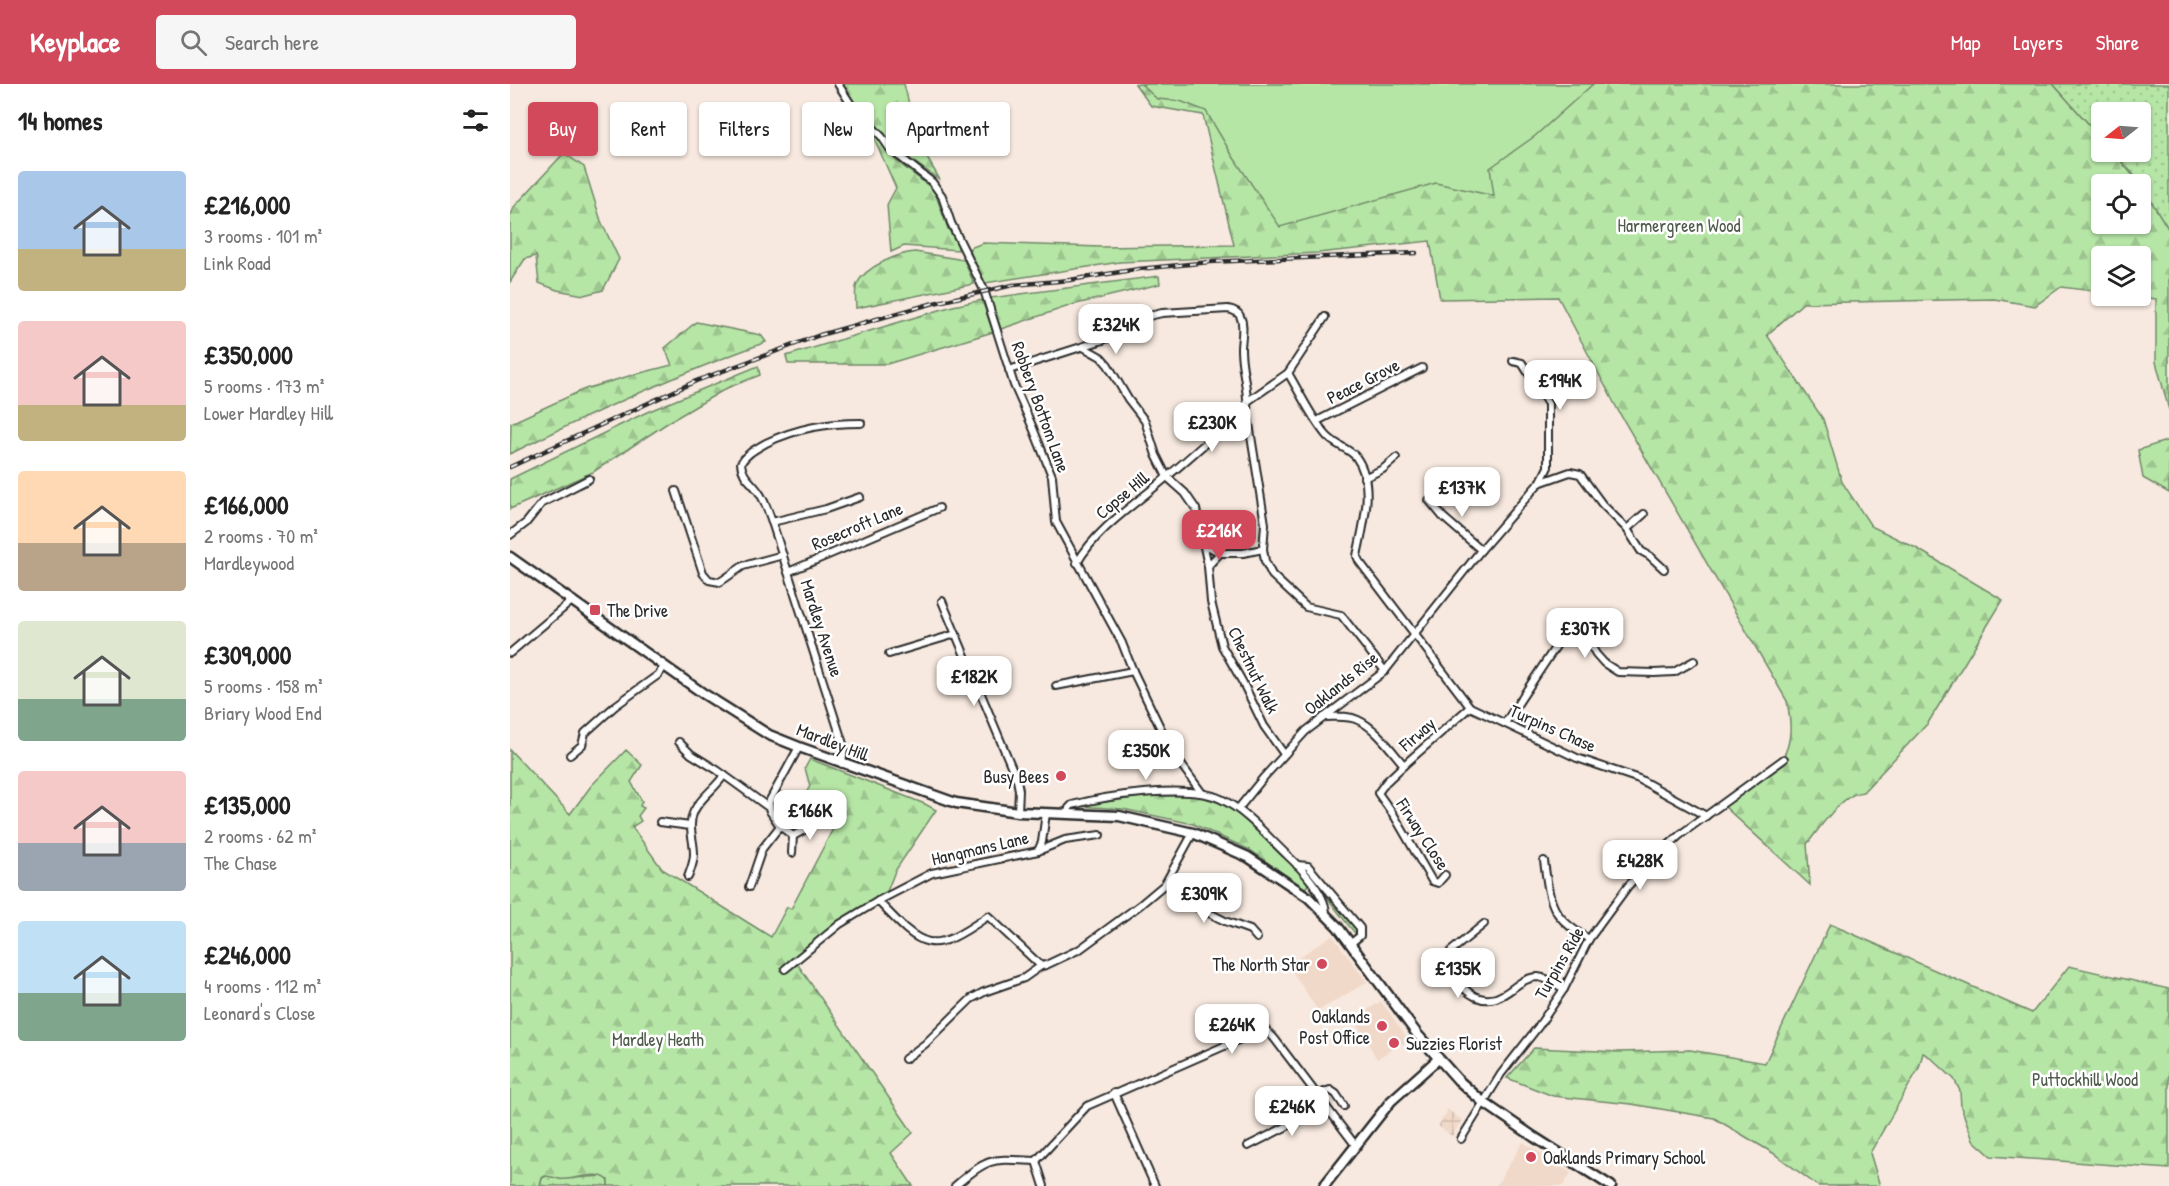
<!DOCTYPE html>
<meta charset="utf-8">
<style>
body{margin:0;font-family:"Patrick Hand",sans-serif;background:#f6f6f6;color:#222;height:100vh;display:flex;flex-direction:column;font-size:22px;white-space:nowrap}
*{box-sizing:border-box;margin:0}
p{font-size:20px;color:#767676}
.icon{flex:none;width:33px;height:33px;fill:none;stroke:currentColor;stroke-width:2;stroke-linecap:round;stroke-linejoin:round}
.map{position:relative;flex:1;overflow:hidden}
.sheet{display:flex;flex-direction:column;background:#fff;width:510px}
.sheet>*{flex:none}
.guide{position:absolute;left:18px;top:18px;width:570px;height:54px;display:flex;gap:12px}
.needle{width:39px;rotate:253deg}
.tools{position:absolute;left:1581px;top:18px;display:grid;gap:12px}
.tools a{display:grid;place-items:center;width:60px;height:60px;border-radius:6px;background:#fff;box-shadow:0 2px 4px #0004;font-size:30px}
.price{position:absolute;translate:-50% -51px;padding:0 14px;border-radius:12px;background:#fff;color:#222;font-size:20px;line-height:39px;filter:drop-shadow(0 2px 3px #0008)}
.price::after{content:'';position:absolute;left:50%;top:36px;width:18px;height:14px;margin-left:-9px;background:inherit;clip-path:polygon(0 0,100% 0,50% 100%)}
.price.active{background:#d1495b;color:#fff}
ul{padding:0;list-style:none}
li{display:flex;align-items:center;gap:18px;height:150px;padding:0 18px}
li span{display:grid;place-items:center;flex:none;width:168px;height:120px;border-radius:6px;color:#555}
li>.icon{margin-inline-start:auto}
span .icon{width:72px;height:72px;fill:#fffc;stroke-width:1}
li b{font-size:26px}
h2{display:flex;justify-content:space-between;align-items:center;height:72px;padding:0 18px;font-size:26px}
.pill{padding:0 21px;border-radius:6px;background:#fff;box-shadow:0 2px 4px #0004;font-size:21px;line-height:54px}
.pill.active{background:#d1495b;color:#fff}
header{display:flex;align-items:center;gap:36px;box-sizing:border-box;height:84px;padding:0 30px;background:#d1495b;color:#fff}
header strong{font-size:28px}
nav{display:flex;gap:33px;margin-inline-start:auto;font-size:21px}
.search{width:420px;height:54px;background:#f6f6f6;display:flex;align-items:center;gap:15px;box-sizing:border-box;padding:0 21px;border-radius:6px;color:#767676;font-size:22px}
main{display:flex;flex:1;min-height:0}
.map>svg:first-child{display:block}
.built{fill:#f1d9c9}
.industrial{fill:url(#industrial-grid)}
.grass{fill:url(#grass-dots);stroke:#708868;stroke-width:1.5}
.forest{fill:url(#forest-firs);stroke:#708868;stroke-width:1.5}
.green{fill:#b6e6a6;stroke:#708868;stroke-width:1.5}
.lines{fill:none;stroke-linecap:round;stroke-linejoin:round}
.street-casing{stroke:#2b2b2b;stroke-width:10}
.secondary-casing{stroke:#2b2b2b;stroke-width:13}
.street{stroke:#fff;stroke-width:6}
.secondary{stroke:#fff;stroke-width:8}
.rail-casing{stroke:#2b2b2b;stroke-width:4.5}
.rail{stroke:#fff;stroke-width:2;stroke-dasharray:7;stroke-linecap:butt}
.poi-dot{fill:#d1495b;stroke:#fff;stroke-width:2}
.labels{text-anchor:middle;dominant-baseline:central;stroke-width:5;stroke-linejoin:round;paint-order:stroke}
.park-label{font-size:18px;fill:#4e5a4a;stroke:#fff}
.street-label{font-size:18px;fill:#2b2b2b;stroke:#fff}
.poi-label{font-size:18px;fill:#2b2b2b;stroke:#fff;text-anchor:start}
</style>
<header>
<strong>Keyplace</strong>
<div class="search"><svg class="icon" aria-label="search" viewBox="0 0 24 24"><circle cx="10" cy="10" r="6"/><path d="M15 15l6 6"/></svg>Search here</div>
<nav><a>Map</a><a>Layers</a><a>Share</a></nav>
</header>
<main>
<section class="sheet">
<h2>14 homes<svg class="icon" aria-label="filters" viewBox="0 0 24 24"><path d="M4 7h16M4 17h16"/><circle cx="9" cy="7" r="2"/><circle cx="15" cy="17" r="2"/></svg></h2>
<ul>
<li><span style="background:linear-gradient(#a9c7e8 65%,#c2b280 0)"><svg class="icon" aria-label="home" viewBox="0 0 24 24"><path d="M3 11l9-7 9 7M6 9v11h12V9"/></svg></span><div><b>£216,000</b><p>3 rooms · 101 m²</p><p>Link Road</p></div></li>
<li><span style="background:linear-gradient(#f6c9c9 70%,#c2b280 0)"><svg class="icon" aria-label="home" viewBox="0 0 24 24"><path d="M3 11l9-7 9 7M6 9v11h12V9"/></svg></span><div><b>£350,000</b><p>5 rooms · 173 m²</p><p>Lower Mardley Hill</p></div></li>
<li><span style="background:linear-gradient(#ffd9b3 60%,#b9a48a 0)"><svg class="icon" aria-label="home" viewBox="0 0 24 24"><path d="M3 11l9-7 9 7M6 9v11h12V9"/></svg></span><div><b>£166,000</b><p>2 rooms · 70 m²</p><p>Mardleywood</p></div></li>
<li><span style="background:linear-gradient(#dfe7d0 65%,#7fa58c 0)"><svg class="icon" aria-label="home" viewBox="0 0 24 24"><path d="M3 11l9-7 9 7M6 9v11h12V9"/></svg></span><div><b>£309,000</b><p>5 rooms · 158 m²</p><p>Briary Wood End</p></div></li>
<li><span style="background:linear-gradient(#f6c9c9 60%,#9aa5b1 0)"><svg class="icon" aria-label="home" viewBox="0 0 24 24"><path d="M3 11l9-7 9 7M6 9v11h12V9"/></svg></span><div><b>£135,000</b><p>2 rooms · 62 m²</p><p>The Chase</p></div></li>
<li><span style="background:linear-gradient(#bfe0f5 60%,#7fa58c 0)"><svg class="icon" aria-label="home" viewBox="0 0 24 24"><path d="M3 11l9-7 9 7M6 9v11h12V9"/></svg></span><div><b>£246,000</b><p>4 rooms · 112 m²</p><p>Leonard's Close</p></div></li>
</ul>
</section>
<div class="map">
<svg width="1659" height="1102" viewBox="0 0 1659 1102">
<defs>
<pattern id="industrial-grid" width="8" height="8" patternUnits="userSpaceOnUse" patternTransform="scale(1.5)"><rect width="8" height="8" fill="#f1d9c9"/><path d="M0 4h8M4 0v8" fill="none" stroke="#cfbaad"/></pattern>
<pattern id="grass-dots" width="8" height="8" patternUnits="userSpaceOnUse" patternTransform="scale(1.5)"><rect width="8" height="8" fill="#b6e6a6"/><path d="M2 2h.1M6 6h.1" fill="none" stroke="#9dc58f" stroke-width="1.8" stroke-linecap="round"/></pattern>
<pattern id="forest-firs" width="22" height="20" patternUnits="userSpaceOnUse" patternTransform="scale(1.5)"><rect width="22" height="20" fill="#b6e6a6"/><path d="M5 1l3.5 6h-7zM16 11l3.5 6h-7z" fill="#9dc58f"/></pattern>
</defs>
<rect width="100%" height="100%" fill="#f7e9df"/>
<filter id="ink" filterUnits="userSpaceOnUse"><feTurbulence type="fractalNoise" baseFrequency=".0167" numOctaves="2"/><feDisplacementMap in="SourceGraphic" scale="12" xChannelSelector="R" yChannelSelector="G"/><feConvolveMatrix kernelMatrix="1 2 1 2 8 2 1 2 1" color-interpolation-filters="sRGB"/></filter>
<g filter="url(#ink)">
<g class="built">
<path d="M822,851L857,898L808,927L778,881Z"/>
<path d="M871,917L901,959L890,960L867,975L844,935Z"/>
<path d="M1013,1058L1061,1089L1053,1102H986Z"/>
</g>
<path class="industrial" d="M938,1026L952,1036L942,1052L928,1042Z"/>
<g class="grass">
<path d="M1543,0H1659V146L1623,90L1603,68H1630V28H1592L1591,54Z"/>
<path d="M799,788L847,845V848L845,849C828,830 815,809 798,789Z"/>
<path d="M39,1091L50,1095L93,1092L98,1096V1102H30L32,1094Z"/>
</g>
<g class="forest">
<path d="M332,0H394L409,60L430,96L393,70L343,19Z"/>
<path d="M625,0H1543L1591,54L1592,68H1603L1630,100H1592V140H1630L1631,101L1659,146V326L1646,278V215L1622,212H1630V172H1592L1591,208L1551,203L1525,222L1484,215L1293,219L1257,251L1313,335L1332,398L1361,442L1406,464L1493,516L1418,639L1353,708C1332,709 1310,744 1297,760L1300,801L1214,722L1275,680L1272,675C1283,657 1281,638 1277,617L1110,330L1048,213L930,215L920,157L808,169L610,178L475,199L461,170L460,164L473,159L591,163L724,161L693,31L641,22Z"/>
<path d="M360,45L385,76L424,106L438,145L448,160V166L394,162L381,168L377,121L386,104Z"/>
<path d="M54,69L74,83L91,137L109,175L93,206L74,211L47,206L29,199L26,172L15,175L0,198V133L5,122Z"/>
<path d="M405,168L454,176L464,200L346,224C346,216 344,207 347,200C355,183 388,169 405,168Z"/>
<path d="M649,192L650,200L562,221L491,245L480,214Z"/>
<path d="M472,216L483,248L377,280H278L276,272L443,222Z"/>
<path d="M186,238L251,251L256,258C169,290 83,328 0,370L1,339L75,305L119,292L162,281L155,264Z"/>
<path d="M248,282L250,291L217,304L159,338L83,388L0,425V395L137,328Z"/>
<path d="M1659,356V409L1633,394L1628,366Z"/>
<path d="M0,666L60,730L81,702L116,666L132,681L121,698L132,717L130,722L134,724L128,732L131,737L122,743L152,785L261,853L277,823L281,825L325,741L308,728L309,722L295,711L300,702L295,684L300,675L415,720L426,726L385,787L376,810L313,850L284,875L403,1049L381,1069L403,1102H98V1096C86,1085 65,1097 50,1095C44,1094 41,1092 35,1092L32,1094L30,1102H0Z"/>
<path d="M687,711C697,712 706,715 714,720C738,734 783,776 799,799L795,805L740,766L683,740L613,725L567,722L638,712Z"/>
<path d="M1320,840L1522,929L1559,882L1659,905V1085L1481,1072L1463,1056L1451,1023L1450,1007L1444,995L1420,973L1413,969L1409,984L1360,1069L1370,1102H1308L1263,1069L1204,1034L1121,1020L1043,1012L997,994L1024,964L1109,968L1180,966L1255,979Z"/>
</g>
<path class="green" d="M631,0H1083L1025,52L980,84L984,112L926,99L770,143L722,71L696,27L670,17L647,15Z"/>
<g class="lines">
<defs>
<g id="street">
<path d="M328,0L342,22L372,53L380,65L422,98L432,112L441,139L474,206L504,301L523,344L542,392L546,438L612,559L623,587L662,668L692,709"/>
<path d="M573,263L591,273L598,281L618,315L635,337L646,371L657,393L675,409L686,425L698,482L701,518L712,562L733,599L754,642L774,670"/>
<path d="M1003,277L1012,279L1038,320V383L1030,399"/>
<path d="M499,286L593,256L639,232L652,229L718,225C723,226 728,228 730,232C735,242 731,255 731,265C731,286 739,306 737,327L755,440L753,465L755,477L762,491L796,523L831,531L875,587"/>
<path d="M778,289L815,233"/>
<path d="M738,317L778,289C790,309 801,333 816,351C824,361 839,364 846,373C866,400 853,442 847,472L849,477L960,623L1067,674L1129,695L1196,732"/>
<path d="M807,337L912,284"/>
<path d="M854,394L873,385L886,374"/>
<path d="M166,407L193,489L199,496L210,498L233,482L273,471"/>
<path d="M919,416L933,433L971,466"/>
<path d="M262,438L316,425L350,413"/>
<path d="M1117,445L1134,430"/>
<path d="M0,451L16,439L32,419L79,395"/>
<path d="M694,460L710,469"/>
<path d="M567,479C587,445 621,423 651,398C676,377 700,355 725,333L737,327"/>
<path d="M698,482L710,469H733L753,465"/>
<path d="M278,488L429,424"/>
<path d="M432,517L507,696L509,706L508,728"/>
<path d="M0,569L63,516"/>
<path d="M379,570L446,550"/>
<path d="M546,602L623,587"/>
<path d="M814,633C825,633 838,631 848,636C866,644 881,666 894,681"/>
<path d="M995,639L1060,541L1065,540L1071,545L1086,570L1094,579L1108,588L1144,589L1164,588L1184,577"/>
<path d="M169,658L181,670L207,686L258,723"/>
<path d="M60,671L72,661L75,649L105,622L148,591L154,583"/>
<path d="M332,680L334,663L262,438C258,427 255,416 248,407C241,397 232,393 231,379C237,369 246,365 256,359C287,344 316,339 351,339"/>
<path d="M728,725L754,693L796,647L875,587L971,466L1029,399L1060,388L1070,390L1092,420L1117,445L1131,467L1140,472L1154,485"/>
<path d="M558,729L559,724L562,721C596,712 679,699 711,715C736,727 756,751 777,771C791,784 816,810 816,830"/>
<path d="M150,738L180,742"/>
<path d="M270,742L283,752"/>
<path d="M528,767L532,758L536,729"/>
<path d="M282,769L283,752L294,746L295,740"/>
<path d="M1034,777C1040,819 1040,833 1079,855"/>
<path d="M787,781L798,782L850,844V852L841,859"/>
<path d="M935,791L928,799L922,797L885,733L868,709L876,698L894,681L960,623"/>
<path d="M178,793C181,785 184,778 184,770C184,755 177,742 184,727C191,713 206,704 214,691"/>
<path d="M655,800L683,821L715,837L740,846L747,854"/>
<path d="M239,803L252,765L270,742L260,727L259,718L289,663"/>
<path d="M368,817C414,866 421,872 478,832L531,882"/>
<path d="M974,840L941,867L938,873C942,895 961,921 986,914C1001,909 1011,893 1028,893C1038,894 1046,900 1054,905"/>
<path d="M275,885L330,840L368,817L422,789L528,767L555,756L590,751"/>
<path d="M395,975L415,960L461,915L474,908L514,894L531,882L536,881L570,865L630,821L655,800L683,749"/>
<path d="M604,1009L645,1102"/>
<path d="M807,1011L820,1006L826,1010L834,1022"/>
<path d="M951,1055L991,990L1028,943L1054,905L1079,855L1118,802L1143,775L1171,750L1274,675"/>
<path d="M738,1062L815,1023"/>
<path d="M526,1077L577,1022L751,946L757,947L764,954L846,1062"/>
<path d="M526,1077L534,1102"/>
<path d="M445,1102C480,1072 481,1075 526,1077"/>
</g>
<g id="secondary">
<path d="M0,473L194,610L259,651L289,663L446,719L508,728L609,732L683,749L738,773L798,813L828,843L907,950L948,996L973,1018L1024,1053L1101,1102"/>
<path d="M814,1102L881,1017L928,975"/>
</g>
</defs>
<use href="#street" class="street-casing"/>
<use href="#secondary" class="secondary-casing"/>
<use href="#street" class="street"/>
<use href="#secondary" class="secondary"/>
<defs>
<path id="rail" d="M0,383L186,297L310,251L424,219L503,201L560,196L629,185L700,178L906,169"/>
</defs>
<use href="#rail" class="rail-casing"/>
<use href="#rail" class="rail"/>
</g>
</g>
<g class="poi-dot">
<rect x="79" y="520" width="12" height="12" rx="3"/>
<circle cx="551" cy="692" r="6"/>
<circle cx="812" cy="880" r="6"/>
<circle cx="872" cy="942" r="6"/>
<circle cx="884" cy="959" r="6"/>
<circle cx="1021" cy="1073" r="6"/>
</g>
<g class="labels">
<g class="park-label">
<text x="1169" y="141">Harmergreen Wood</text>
<text x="148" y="955">Mardley Heath</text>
<text x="1575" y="995">Puttockhill Wood</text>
</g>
<g class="street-label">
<text transform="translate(853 297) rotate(-27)">Peace Grove</text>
<text transform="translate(531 323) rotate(70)">Robbery Bottom Lane</text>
<text transform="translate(612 411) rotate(-40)">Copse Hill</text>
<text transform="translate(347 442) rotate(-23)">Rosecroft Lane</text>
<text transform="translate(312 544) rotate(72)">Mardley Avenue</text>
<text transform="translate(744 586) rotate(64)">Chestnut Walk</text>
<text transform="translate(831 599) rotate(-39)">Oaklands Rise</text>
<text transform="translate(1043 644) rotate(24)">Turpins Chase</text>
<text transform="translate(907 650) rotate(-41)">Firway</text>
<text transform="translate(323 658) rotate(21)">Mardley Hill</text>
<text transform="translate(913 750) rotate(57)">Firway Close</text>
<text transform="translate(470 764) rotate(-13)">Hangmans Lane</text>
<text transform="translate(1049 879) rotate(-60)">Turpins Ride</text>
</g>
<g class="poi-label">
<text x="97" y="526">The Drive</text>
<text x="539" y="692" text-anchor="end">Busy Bees</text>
<text x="800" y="880" text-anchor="end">The North Star</text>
<text x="860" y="932" text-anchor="end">Oaklands<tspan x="860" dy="21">Post Office</tspan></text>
<text x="896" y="959">Suzzies Florist</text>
<text x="1033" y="1073">Oaklands Primary School</text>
</g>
</g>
</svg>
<div class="tools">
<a><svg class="needle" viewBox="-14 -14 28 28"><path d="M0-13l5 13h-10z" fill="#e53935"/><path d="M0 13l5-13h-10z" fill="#767676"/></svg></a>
<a><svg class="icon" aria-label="locate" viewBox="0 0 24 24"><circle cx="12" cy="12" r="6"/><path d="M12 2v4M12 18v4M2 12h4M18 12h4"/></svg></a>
<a><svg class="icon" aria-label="layers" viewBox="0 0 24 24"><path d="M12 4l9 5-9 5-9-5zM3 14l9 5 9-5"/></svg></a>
</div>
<b class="price" style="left:606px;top:271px">£324K</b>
<b class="price" style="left:1050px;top:327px">£194K</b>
<b class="price" style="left:702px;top:369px">£230K</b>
<b class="price" style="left:952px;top:434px">£137K</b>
<b class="price active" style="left:709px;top:477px">£216K</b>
<b class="price" style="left:1075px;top:575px">£307K</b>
<b class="price" style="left:464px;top:623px">£182K</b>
<b class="price" style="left:636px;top:697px">£350K</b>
<b class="price" style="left:300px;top:757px">£166K</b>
<b class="price" style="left:1130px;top:807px">£428K</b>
<b class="price" style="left:694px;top:840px">£309K</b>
<b class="price" style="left:948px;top:915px">£135K</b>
<b class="price" style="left:722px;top:971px">£264K</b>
<b class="price" style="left:782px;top:1053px">£246K</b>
<div class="guide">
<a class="pill active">Buy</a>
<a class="pill">Rent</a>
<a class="pill">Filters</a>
<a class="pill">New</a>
<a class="pill">Apartment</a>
</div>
</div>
</main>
